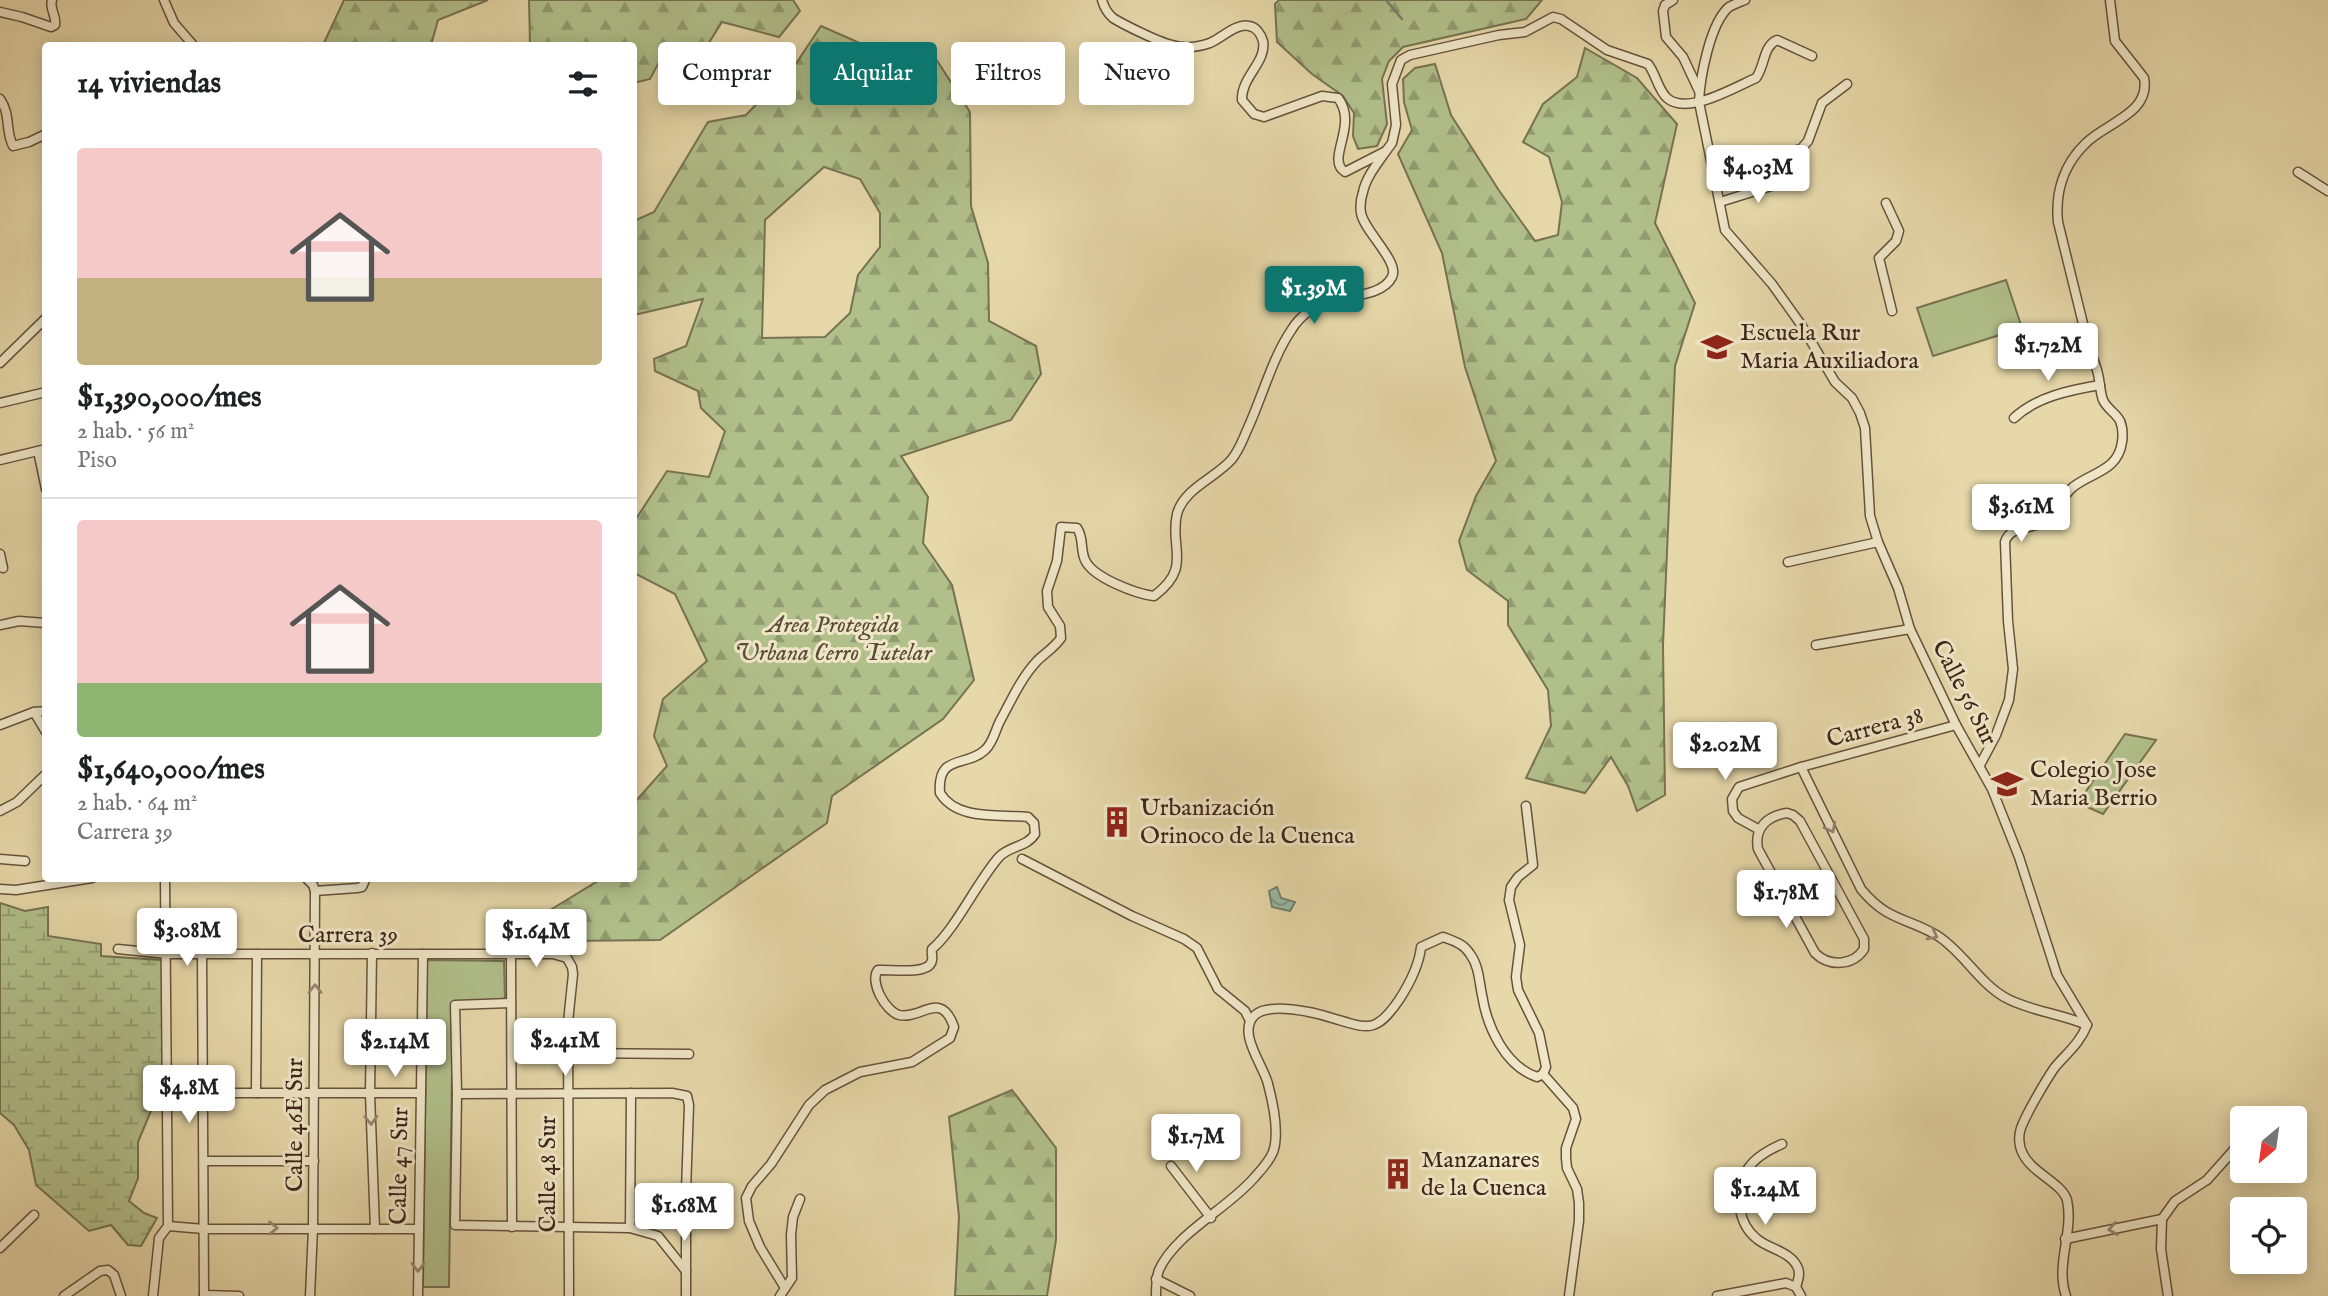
<!DOCTYPE html>
<html lang="es">
<meta charset="utf-8">
<style>
body{margin:0;font-family:"IM FELL English",serif;background:#f2f2f2;color:#202124;height:100vh;display:flex;flex-direction:column;font-size:26px;white-space:nowrap}
*{box-sizing:border-box;margin:0}
p{font-size:23px;color:#757577}
.icon{flex:none;width:38px;height:38px;fill:none;stroke:currentColor;stroke-width:2;stroke-linecap:round;stroke-linejoin:round}
.map{position:relative;flex:1;overflow:hidden}
.details{position:absolute;left:42px;top:42px;width:595px;height:840px;display:flex;flex-direction:column;background:#fff;border-radius:7px;box-shadow:0 4px 18px #0003}
.details>*{flex:none}
.banner{position:absolute;left:658px;top:42px;width:665px;height:63px;display:flex;gap:14px}
.needle{width:46px;rotate:209deg}
.fabs{position:absolute;left:2230px;top:1106px;display:grid;gap:14px}
.fabs a{display:grid;place-items:center;width:77px;height:77px;border-radius:7px;background:#fff;box-shadow:0 4px 18px #0003;font-size:35px}
.price{position:absolute;translate:-50% -60px;padding:0 16px;border-radius:7px;background:#fff;color:#222;font-size:23px;line-height:46px;filter:drop-shadow(0 2px 4px #0008)}
.price::after{content:'';position:absolute;left:50%;top:42px;width:21px;height:16px;margin-left:-10px;background:inherit;clip-path:polygon(0 0,100% 0,50% 100%)}
.price.active{background:#0f766e;color:#fff}
ul{padding:0;list-style:none}
li{display:grid;align-content:center;gap:14px;height:371px;padding:0 35px}
li+li{border-top:2px solid #e0e0e0}
li span{display:grid;place-items:center;height:217px;border-radius:7px;color:#555}
li>.icon{margin-inline-start:auto}
span .icon{width:126px;height:126px;fill:#fffc;stroke-width:1}
li b{font-size:30px}
h2{display:flex;justify-content:space-between;align-items:center;height:84px;padding:0 35px;font-size:30px}
.tag{padding:0 24px;border-radius:7px;background:#fff;box-shadow:0 4px 18px #0003;font-size:24px;line-height:63px}
.tag.active{background:#0f766e;color:#fff}
.map>svg:first-child{display:block}
.green{fill:#b1c08b;stroke:#777252;stroke-width:2}
.forest{fill:url(#forest-firs);stroke:#777252;stroke-width:2;fill-rule:evenodd}
.wetland{fill:url(#wetland-marsh);stroke:#777252;stroke-width:2}
.water{fill:url(#water-waves);stroke:#737e6d;stroke-width:2}
.lines{fill:none;stroke-linecap:round;stroke-linejoin:round}
.stream{stroke:#737e6d;stroke-width:2.5}
.minor-casing{stroke:#67523d;stroke-width:11}
.minor{stroke:#efe6c7;stroke-width:8}
.oneway{stroke:#968670}
.labels{text-anchor:middle;dominant-baseline:central;stroke-width:6;stroke-linejoin:round;paint-order:stroke}
.poi-label{font-size:24px;fill:#3d2519;stroke:#efe6c7;text-anchor:start}
.park-label{font-size:24px;font-style:italic;fill:#5a4c36;stroke:#efe6c7}
.street-label{font-size:24px;fill:#3d2519;stroke:#efe6c7}
</style>
<div class="map">
<svg width="2328" height="1296" viewBox="0 0 2328 1296">
<defs>
<pattern id="forest-firs" width="22" height="20" patternUnits="userSpaceOnUse" patternTransform="scale(1.75)"><rect width="22" height="20" fill="#b1c08b"/><path d="M5 1l3.5 6h-7zM16 11l3.5 6h-7z" fill="#919c71"/></pattern>
<pattern id="wetland-marsh" width="20" height="14" patternUnits="userSpaceOnUse" patternTransform="scale(1.75)"><rect width="20" height="14" fill="#b1c08b"/><path d="M1 5h8M5 5V1M11 12h8M15 12V8" fill="none" stroke="#919c71"/></pattern>
<pattern id="water-waves" width="16" height="10" patternUnits="userSpaceOnUse" patternTransform="scale(1.75)"><rect width="16" height="10" fill="#97baa5"/><path d="M0 5q4-4 8 0t8 0" fill="none" stroke="#7c9786"/></pattern>
</defs>
<rect width="100%" height="100%" fill="#e6d8a9"/>
<filter id="stains"><feTurbulence type="fractalNoise" baseFrequency=".00286" numOctaves="4"/><feColorMatrix values="0 0 0 0 .2 0 0 0 0 .09 0 0 0 0 .02 0 0 0 .5 -.17"/></filter>
<radialGradient id="worn" r=".72"><stop offset=".6" stop-color="#630" stop-opacity="0"/><stop offset="1" stop-color="#630" stop-opacity=".3"/></radialGradient>
<g class="green">
<path d="M2006,280L2022,328L1933,356L1917,308Z"/>
<path d="M2125,734L2156,740L2103,814L2078,803Z"/>
<path d="M427,960L504,961L505,1001L453,1002L449,1287H423Z"/>
</g>
<g class="forest">
<path d="M344,0H488L438,20L431,45H323Z"/>
<path d="M529,0H793L800,11L779,37L722,22L705,49L668,46L650,79L634,83V46L530,45Z"/>
<path d="M1279,0H1542L1526,19L1403,47L1389,61L1382,79L1387,124L1377,146L1358,149L1353,136L1354,113L1343,96L1312,74L1277,42L1275,4Z"/>
<path d="M821,26L869,47L897,71L936,59L970,112L971,206L988,263L989,321L1036,346L1041,374L1011,420L901,456L928,497L923,543L952,585L974,680L943,719L832,796L827,823L660,940L566,941L542,936V915L601,879L634,878V803L667,766L654,736L663,699L707,661L675,594L634,573V522L667,471L709,477L725,431L701,408L698,391L655,371L654,359L686,346L703,299L634,315V221L654,212L708,122L746,115L797,62ZM824,167L860,179L880,213V247L858,275L850,313L825,337L762,338L765,220Z"/>
<path d="M1585,48L1637,78L1677,124L1655,223L1695,303L1675,366L1663,645L1665,795L1637,811L1628,786L1611,757L1585,793L1526,778L1551,726L1548,690L1508,625V601L1467,570L1459,541L1476,496L1496,461L1465,367L1442,253L1398,154L1412,130L1404,102L1403,79L1415,68L1435,64L1451,115L1498,189L1535,241L1558,235L1562,202L1549,157L1523,142L1543,104L1577,77Z"/>
<path d="M1012,1090L1056,1148V1240L1047,1296H955L959,1217L949,1117Z"/>
</g>
<path class="wetland" d="M0,903L25,911L48,907V936L101,944V956L162,960L163,1082L138,1142V1178L129,1201L144,1213L157,1218L141,1246L128,1245L111,1225L89,1231L36,1185L29,1150L14,1125L0,1113Z"/>
<path class="water" d="M1277,887L1281,898L1295,902L1290,911L1272,907L1269,891Z"/>
<g class="lines">
<path class="stream" d="M1386,0L1402,19"/>
<defs>
<g id="minor">
<path d="M164,0L174,23L194,46"/>
<path d="M1102,0C1104,7 1107,13 1113,18C1124,25 1159,42 1172,45C1184,49 1198,47 1210,43C1222,38 1236,23 1249,26C1256,27 1261,34 1263,41C1267,62 1241,77 1242,100L1254,114L1264,117L1322,96L1338,98C1359,126 1325,159 1345,172L1386,151L1392,143L1396,125L1392,84L1401,60L1410,55L1499,35L1525,32L1553,17L1561,19L1607,50L1648,64C1656,74 1658,90 1667,98C1687,116 1735,87 1756,78C1765,66 1763,46 1777,40L1812,56"/>
<path d="M1673,0L1665,5L1663,11L1666,37L1683,57L1699,91"/>
<path d="M1745,0C1740,2 1734,4 1729,7C1710,23 1700,78 1699,102L1725,230L1772,284L1802,326L1835,382L1852,398L1860,413L1865,428L1870,516L1878,542L1898,588L1910,629L1956,725L1992,789L2019,857L2057,975L2087,1025C2080,1043 2067,1053 2055,1067C2046,1080 2026,1114 2021,1128C2018,1136 2019,1147 2023,1154C2032,1173 2062,1183 2067,1200C2074,1232 2055,1264 2066,1296"/>
<path d="M0,12L22,17L51,27L55,25C57,16 49,9 52,0"/>
<path d="M0,99C11,114 5,131 13,146L29,142L46,134"/>
<path d="M1713,169L1801,149L1808,141L1822,103L1847,84"/>
<path d="M2298,172L2328,191"/>
<path d="M1720,202L1787,181"/>
<path d="M1886,203L1899,231L1896,241L1879,258L1892,311"/>
<path d="M0,363L46,318"/>
<path d="M0,403L46,392"/>
<path d="M2014,418C2036,397 2070,390 2100,385"/>
<path d="M38,451L46,489"/>
<path d="M0,460L46,449"/>
<path d="M0,554L3,568"/>
<path d="M1788,562L1878,542"/>
<path d="M0,625L19,621L46,623"/>
<path d="M1816,645L1910,629"/>
<path d="M34,712L46,732"/>
<path d="M0,725L34,712L46,711"/>
<path d="M1980,765L1996,735L2009,700L2013,669L2008,621L2005,542C2010,526 2027,530 2041,523C2055,516 2061,497 2073,487C2092,472 2118,471 2122,442C2123,435 2123,428 2120,421C2116,413 2107,409 2103,400C2100,392 2100,382 2098,374C2096,365 2092,357 2089,348L2058,222C2055,192 2064,164 2086,143C2106,123 2151,113 2144,78L2115,41L2110,0"/>
<path d="M1801,767L1861,889C1888,922 1907,917 1938,936C1964,953 1979,983 2006,998C2030,1011 2062,1014 2087,1025"/>
<path d="M0,811L17,802L46,774"/>
<path d="M1787,813L1793,815L1800,821L1864,939V949C1853,966 1829,967 1815,953L1758,849C1754,828 1767,816 1787,813Z"/>
<path d="M1758,829L1738,818L1733,811L1732,799L1739,787L1801,767L1956,725"/>
<path d="M0,859L25,861"/>
<path d="M1022,859L1132,916L1184,939L1197,948L1218,989L1245,1011L1250,1021"/>
<path d="M306,878L313,885L315,891L313,1228L310,1296"/>
<path d="M0,889L16,890L92,878"/>
<path d="M315,891L357,888L362,887L366,878"/>
<path d="M118,949L167,954H553L567,958L572,967L573,974L568,1022L569,1296"/>
<path d="M372,953L370,1094L375,1229"/>
<path d="M202,954L204,1296"/>
<path d="M511,955L512,1227"/>
<path d="M511,1003L455,1005L457,1094L455,1225L630,1228L658,1236L686,1271"/>
<path d="M568,1053L689,1054"/>
<path d="M1543,1074L1573,1108L1576,1119L1566,1148V1158L1567,1168L1577,1189L1579,1203V1221L1569,1296"/>
<path d="M168,1093H421"/>
<path d="M256,1093L257,954"/>
<path d="M457,1094L672,1093L687,1096L689,1105L686,1191V1296"/>
<path d="M2252,1118L2254,1114"/>
<path d="M1782,1144C1768,1150 1751,1160 1745,1174C1735,1196 1738,1224 1757,1239C1769,1249 1789,1251 1797,1266C1801,1273 1798,1280 1796,1287"/>
<path d="M204,1161H314"/>
<path d="M1171,1166L1211,1218"/>
<path d="M168,1226L204,1229H418"/>
<path d="M630,1228L631,1093"/>
<path d="M2065,1239L2162,1219"/>
<path d="M0,1248L34,1215"/>
<path d="M1156,1279L1190,1296"/>
<path d="M785,1288L760,1247L749,1221L746,1198L752,1186L771,1164L809,1105L825,1090L860,1072L912,1062L950,1038L954,1027C941,989 921,1020 899,1015C885,1011 869,981 878,970C890,969 930,976 932,960C933,956 931,953 932,949C955,930 977,882 999,857C1009,846 1027,847 1035,834L1034,823L1028,817C999,814 957,821 940,793C937,753 966,768 985,750C993,743 995,731 1000,721C1011,701 1021,678 1037,661C1045,653 1054,648 1061,638L1060,626L1048,607L1047,591L1057,561L1061,527L1077,528C1084,538 1080,549 1085,560C1093,578 1137,594 1154,596C1193,567 1169,548 1177,514C1184,488 1216,478 1232,459C1239,450 1243,440 1247,430C1262,398 1272,358 1292,329C1300,316 1315,305 1329,301C1347,295 1382,297 1392,277C1400,262 1364,231 1361,213C1360,207 1361,198 1363,192C1366,177 1378,163 1386,151"/>
<path d="M204,1295L239,1296"/>
<path d="M64,1296L100,1271L108,1270L114,1275L121,1296"/>
<path d="M153,1296L159,1238L168,1226L165,878"/>
<path d="M418,1296L423,954"/>
<path d="M780,1296L792,1278L791,1235L793,1217L800,1199"/>
<path d="M1156,1296C1156,1287 1156,1278 1159,1270C1175,1234 1227,1209 1254,1178C1261,1170 1269,1162 1273,1152C1280,1133 1273,1103 1268,1084C1264,1066 1236,1032 1255,1015C1269,1002 1314,1012 1332,1018C1367,1028 1375,1035 1399,1000C1410,983 1419,966 1421,947L1443,937C1454,941 1464,944 1470,954C1479,966 1479,981 1482,995C1487,1027 1505,1066 1537,1077L1543,1074L1546,1067L1539,1033L1518,990L1516,977L1520,945L1509,900L1511,887L1518,877L1533,865L1526,806"/>
<path d="M1717,1296L1786,1283L1796,1287L1801,1296"/>
<path d="M2168,1296L2161,1249L2162,1219L2175,1201L2207,1180L2232,1152L2242,1137"/>
</g>
</defs>
<use href="#minor" class="minor-casing"/>
<use href="#minor" class="minor"/>
</g>
<defs><path id="oneway-chevron" d="M-2-3.5L2.5 0L-2 3.5" fill="none" stroke-width="1.6" stroke-linecap="round" stroke-linejoin="round" transform="scale(1.75)"/></defs>
<g class="oneway">
<use href="#oneway-chevron" transform="translate(1831 828) rotate(62)"/>
<use href="#oneway-chevron" transform="translate(1933 935) rotate(28)"/>
<use href="#oneway-chevron" transform="translate(315 989) rotate(-90)"/>
<use href="#oneway-chevron" transform="translate(371 1120) rotate(88)"/>
<use href="#oneway-chevron" transform="translate(273 1228)"/>
<use href="#oneway-chevron" transform="translate(2113 1229) rotate(170)"/>
<use href="#oneway-chevron" transform="translate(418 1267) rotate(90)"/>
</g>
<defs>
<symbol id="school-bare" viewBox="-9 -9 18 18"><path d="M0-5L7-2L0 1L-7-2ZM-4 1L0 2.5L4 1V4Q0 6-4 4Z" fill="#8f2418" stroke="#efe6c7" stroke-width="2.5" paint-order="stroke"/></symbol>
<symbol id="building-bare" viewBox="-9 -9 18 18"><path d="M-4-6H4V6H1V3H-1V6H-4ZM-2.5-4.3h1.7v1.8h-1.7ZM.8-4.3h1.7v1.8H.8ZM-2.5-1h1.7V.8h-1.7ZM.8-1h1.7V.8H.8Z" fill="#8f2418" stroke="#efe6c7" stroke-width="2.5" paint-order="stroke"/></symbol>
</defs>
<g fill-rule="evenodd">
<use href="#school-bare" x="1695" y="325" width="44" height="44"/>
<use href="#school-bare" x="1985" y="762" width="44" height="44"/>
<use href="#building-bare" x="1095" y="800" width="44" height="44"/>
<use href="#building-bare" x="1376" y="1152" width="44" height="44"/>
</g>
<g class="labels">
<g class="poi-label">
<text x="1740" y="333">Escuela Rur<tspan x="1740" dy="28">Maria Auxiliadora</tspan></text>
<text x="2030" y="770">Colegio Jose<tspan x="2030" dy="28">Maria Berrio</tspan></text>
<text x="1140" y="808">Urbanización<tspan x="1140" dy="28">Orinoco de la Cuenca</tspan></text>
<text x="1421" y="1160">Manzanares<tspan x="1421" dy="28">de la Cuenca</tspan></text>
</g>
<g class="park-label">
<text x="833" y="625">Area Protegida<tspan x="833" dy="28">Urbana Cerro Tutelar</tspan></text>
</g>
<g class="street-label">
<text transform="translate(1964 693) rotate(63)">Calle 56 Sur</text>
<text transform="translate(1875 728) rotate(-15)">Carrera 38</text>
<text x="348" y="935">Carrera 39</text>
<text transform="translate(295 1125) rotate(-90)">Calle 46E Sur</text>
<text transform="translate(400 1166) rotate(-89)">Calle 47 Sur</text>
<text transform="translate(548 1174) rotate(-90)">Calle 48 Sur</text>
</g>
</g>
<rect width="100%" height="100%" filter="url(#stains)"/>
<rect width="100%" height="100%" fill="url(#worn)"/>
</svg>
<div class="fabs">
<a><svg class="needle" viewBox="-14 -14 28 28"><path d="M0-13l5 13h-10z" fill="#e53935"/><path d="M0 13l5-13h-10z" fill="#757577"/></svg></a>
<a><svg class="icon" aria-label="locate" viewBox="0 0 24 24"><circle cx="12" cy="12" r="6"/><path d="M12 2v4M12 18v4M2 12h4M18 12h4"/></svg></a>
</div>
<b class="price" style="left:1758px;top:205px">$4.03M</b>
<b class="price active" style="left:1314px;top:326px">$1.39M</b>
<b class="price" style="left:2048px;top:383px">$1.72M</b>
<b class="price" style="left:2021px;top:544px">$3.61M</b>
<b class="price" style="left:1725px;top:782px">$2.02M</b>
<b class="price" style="left:1786px;top:930px">$1.78M</b>
<b class="price" style="left:187px;top:968px">$3.08M</b>
<b class="price" style="left:536px;top:969px">$1.64M</b>
<b class="price" style="left:565px;top:1078px">$2.41M</b>
<b class="price" style="left:395px;top:1079px">$2.14M</b>
<b class="price" style="left:189px;top:1125px">$4.8M</b>
<b class="price" style="left:1196px;top:1174px">$1.7M</b>
<b class="price" style="left:1765px;top:1227px">$1.24M</b>
<b class="price" style="left:684px;top:1243px">$1.68M</b>
<div class="banner">
<a class="tag">Comprar</a>
<a class="tag active">Alquilar</a>
<a class="tag">Filtros</a>
<a class="tag">Nuevo</a>
</div>
<section class="details">
<h2>14 viviendas<svg class="icon" aria-label="filters" viewBox="0 0 24 24"><path d="M4 7h16M4 17h16"/><circle cx="9" cy="7" r="2"/><circle cx="15" cy="17" r="2"/></svg></h2>
<ul>
<li><span style="background:linear-gradient(#f6c9c9 60%,#c2b280 0)"><svg class="icon" aria-label="home" viewBox="0 0 24 24"><path d="M3 11l9-7 9 7M6 9v11h12V9"/></svg></span><div><b>$1,390,000/mes</b><p>2 hab. · 56 m²</p><p>Piso</p></div></li>
<li><span style="background:linear-gradient(#f6c9c9 75%,#8fb573 0)"><svg class="icon" aria-label="home" viewBox="0 0 24 24"><path d="M3 11l9-7 9 7M6 9v11h12V9"/></svg></span><div><b>$1,640,000/mes</b><p>2 hab. · 64 m²</p><p>Carrera 39</p></div></li>
</ul>
</section>
</div>
